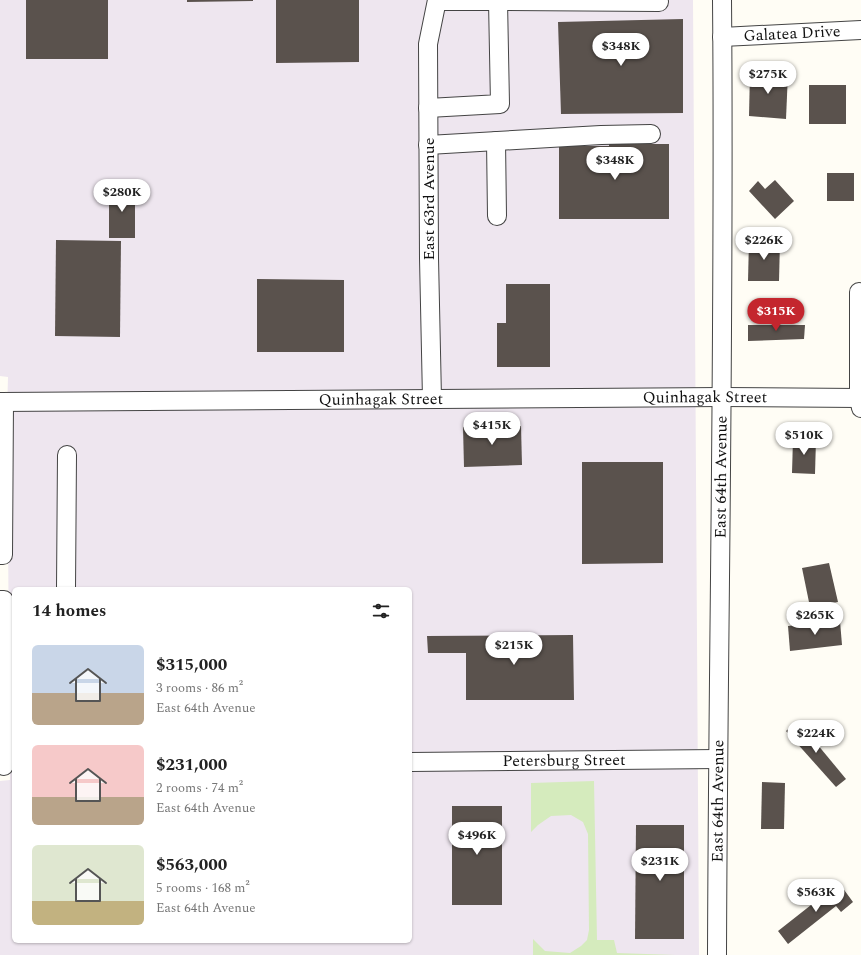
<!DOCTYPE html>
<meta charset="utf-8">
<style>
body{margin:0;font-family:Spectral,serif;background:#f6f6f6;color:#222;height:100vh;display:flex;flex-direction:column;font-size:15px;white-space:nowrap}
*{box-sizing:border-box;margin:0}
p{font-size:13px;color:#767676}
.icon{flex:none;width:22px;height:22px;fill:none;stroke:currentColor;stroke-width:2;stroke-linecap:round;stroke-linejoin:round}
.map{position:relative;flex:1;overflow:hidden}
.drawer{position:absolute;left:12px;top:587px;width:400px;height:356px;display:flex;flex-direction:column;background:#fff;border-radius:6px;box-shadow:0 1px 3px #0004}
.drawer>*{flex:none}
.price{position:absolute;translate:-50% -34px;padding:0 9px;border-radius:14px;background:#fff;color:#222;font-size:13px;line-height:26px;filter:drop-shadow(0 1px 2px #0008)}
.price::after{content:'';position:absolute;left:50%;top:24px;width:12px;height:9px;margin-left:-6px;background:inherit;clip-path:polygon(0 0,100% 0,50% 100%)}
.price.on{background:#c4262e;color:#fff}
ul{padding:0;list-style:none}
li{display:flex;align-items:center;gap:12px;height:100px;padding:0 20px}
li span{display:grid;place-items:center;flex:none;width:112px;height:80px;border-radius:6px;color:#555}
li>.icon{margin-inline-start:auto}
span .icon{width:48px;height:48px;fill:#fffc;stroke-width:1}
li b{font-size:17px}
h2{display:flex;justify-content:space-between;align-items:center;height:48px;padding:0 20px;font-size:17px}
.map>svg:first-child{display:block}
.industrial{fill:#eee6ef;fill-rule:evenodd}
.green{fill:#d5ebbd}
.building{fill:#5a524d}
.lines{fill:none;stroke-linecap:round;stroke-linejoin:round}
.minor-casing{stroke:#444;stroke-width:20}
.minor{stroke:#fff;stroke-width:18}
.labels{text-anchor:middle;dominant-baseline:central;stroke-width:4;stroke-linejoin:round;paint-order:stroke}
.street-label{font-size:16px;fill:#111;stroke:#fff}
</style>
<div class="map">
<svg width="861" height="955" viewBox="0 0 861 955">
<rect width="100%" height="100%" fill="#fffdf5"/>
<path class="industrial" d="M0,0H693L699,955H0V781L10,780L7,414L8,377L0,376ZM14,589H410V941H14Z"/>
<path class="green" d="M594,781L597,940H614L617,953L675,955H533V939L545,951L570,953L581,946L587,940L589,930L588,834L583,822L571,815L551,816L538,825L531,832V783Z"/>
<g class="building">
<rect x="26" y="0" width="82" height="59"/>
<path d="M187,0H253V1L187,2Z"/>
<path d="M276,0H359V62L276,63Z"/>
<path d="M683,19V113L561,114L558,22Z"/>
<path d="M750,72L788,73L786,119L749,116Z"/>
<rect x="809" y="85" width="37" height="39"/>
<path d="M609,137H640V144H669V219H559V146H609Z"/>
<rect x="827" y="173" width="27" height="28"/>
<path d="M775,180L794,201L775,219L749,191L758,181L765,189Z"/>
<rect x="109" y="188" width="26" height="50"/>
<path d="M56,240L121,241L120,337L55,336Z"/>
<path d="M749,240L780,241L779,281H748Z"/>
<path d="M257,279L344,280V352H257Z"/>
<path d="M506,284H550V367H497V323H506Z"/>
<path d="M748,325H805L804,339L748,341Z"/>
<path d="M521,426L522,465L464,467L463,427Z"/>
<path d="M793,439H816L815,474L792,473Z"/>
<path d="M582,462H663V563L582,564Z"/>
<path d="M829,563L838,602L810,607L802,568Z"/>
<path d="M840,621L842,645L790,651L788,626Z"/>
<path d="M573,635L574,700H466V653H428L427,636Z"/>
<path d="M798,721L846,779L836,787L786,731Z"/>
<path d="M762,782L785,783L784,829H761Z"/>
<rect x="452" y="806" width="50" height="99"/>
<path d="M636,825H684V939H635Z"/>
<path d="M839,883L853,902L841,912L836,906L788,944L778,931Z"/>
</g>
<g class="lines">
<defs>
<g id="minor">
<path d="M498,1L659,2"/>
<path id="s1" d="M722,37L861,30"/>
<path d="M428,108L500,104L498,1H437"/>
<path d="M496,141L497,216"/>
<path d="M428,145L601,135L651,134"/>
<path d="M859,292V398L861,408"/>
<path d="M432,399L429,258L428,44L437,0"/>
<path id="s2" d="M0,402L722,397L859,398"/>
<path d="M0,555H3L4,402"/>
<path d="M66,589L67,455"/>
<path d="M0,600H4V766"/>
<path id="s3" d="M410,762L718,759"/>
<path id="s4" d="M717,955C718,637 725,318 722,0"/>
</g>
</defs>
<use href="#minor" class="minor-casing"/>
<use href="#minor" class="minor"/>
</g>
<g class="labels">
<g class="street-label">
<text stroke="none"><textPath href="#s1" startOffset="70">Galatea Drive</textPath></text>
<text transform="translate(429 199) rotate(-90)">East 63rd Avenue</text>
<text stroke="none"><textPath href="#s2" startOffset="705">Quinhagak Street</textPath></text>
<text stroke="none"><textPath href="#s2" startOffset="381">Quinhagak Street</textPath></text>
<text stroke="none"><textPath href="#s4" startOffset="478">East 64th Avenue</textPath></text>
<text stroke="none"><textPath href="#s3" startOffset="154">Petersburg Street</textPath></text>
<text stroke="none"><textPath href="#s4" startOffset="154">East 64th Avenue</textPath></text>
</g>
</g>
</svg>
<b class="price" style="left:621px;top:67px">$348K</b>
<b class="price" style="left:768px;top:95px">$275K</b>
<b class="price" style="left:615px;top:181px">$348K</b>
<b class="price" style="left:122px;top:213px">$280K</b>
<b class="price" style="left:764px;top:261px">$226K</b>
<b class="price on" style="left:776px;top:332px">$315K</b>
<b class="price" style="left:492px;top:446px">$415K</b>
<b class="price" style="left:804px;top:456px">$510K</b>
<b class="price" style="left:815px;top:636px">$265K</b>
<b class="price" style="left:514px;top:666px">$215K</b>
<b class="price" style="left:816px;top:754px">$224K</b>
<b class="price" style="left:477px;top:856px">$496K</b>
<b class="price" style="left:660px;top:882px">$231K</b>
<b class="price" style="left:816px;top:913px">$563K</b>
<section class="drawer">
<h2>14 homes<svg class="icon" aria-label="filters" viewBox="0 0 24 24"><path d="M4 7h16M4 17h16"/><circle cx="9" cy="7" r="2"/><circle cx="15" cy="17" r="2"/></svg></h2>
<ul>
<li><span style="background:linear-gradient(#c9d6e8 60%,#b9a48a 0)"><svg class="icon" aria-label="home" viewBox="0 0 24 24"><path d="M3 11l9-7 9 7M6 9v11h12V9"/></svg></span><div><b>$315,000</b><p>3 rooms · 86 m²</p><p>East 64th Avenue</p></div></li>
<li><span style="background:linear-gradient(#f6c9c9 65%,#b9a48a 0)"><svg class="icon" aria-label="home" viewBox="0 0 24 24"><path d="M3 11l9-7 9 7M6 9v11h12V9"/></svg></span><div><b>$231,000</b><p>2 rooms · 74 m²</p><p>East 64th Avenue</p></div></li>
<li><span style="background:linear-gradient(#dfe7d0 70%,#c2b280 0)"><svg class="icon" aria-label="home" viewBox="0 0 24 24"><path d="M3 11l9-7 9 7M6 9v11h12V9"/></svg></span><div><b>$563,000</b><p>5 rooms · 168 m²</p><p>East 64th Avenue</p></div></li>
</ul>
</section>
</div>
